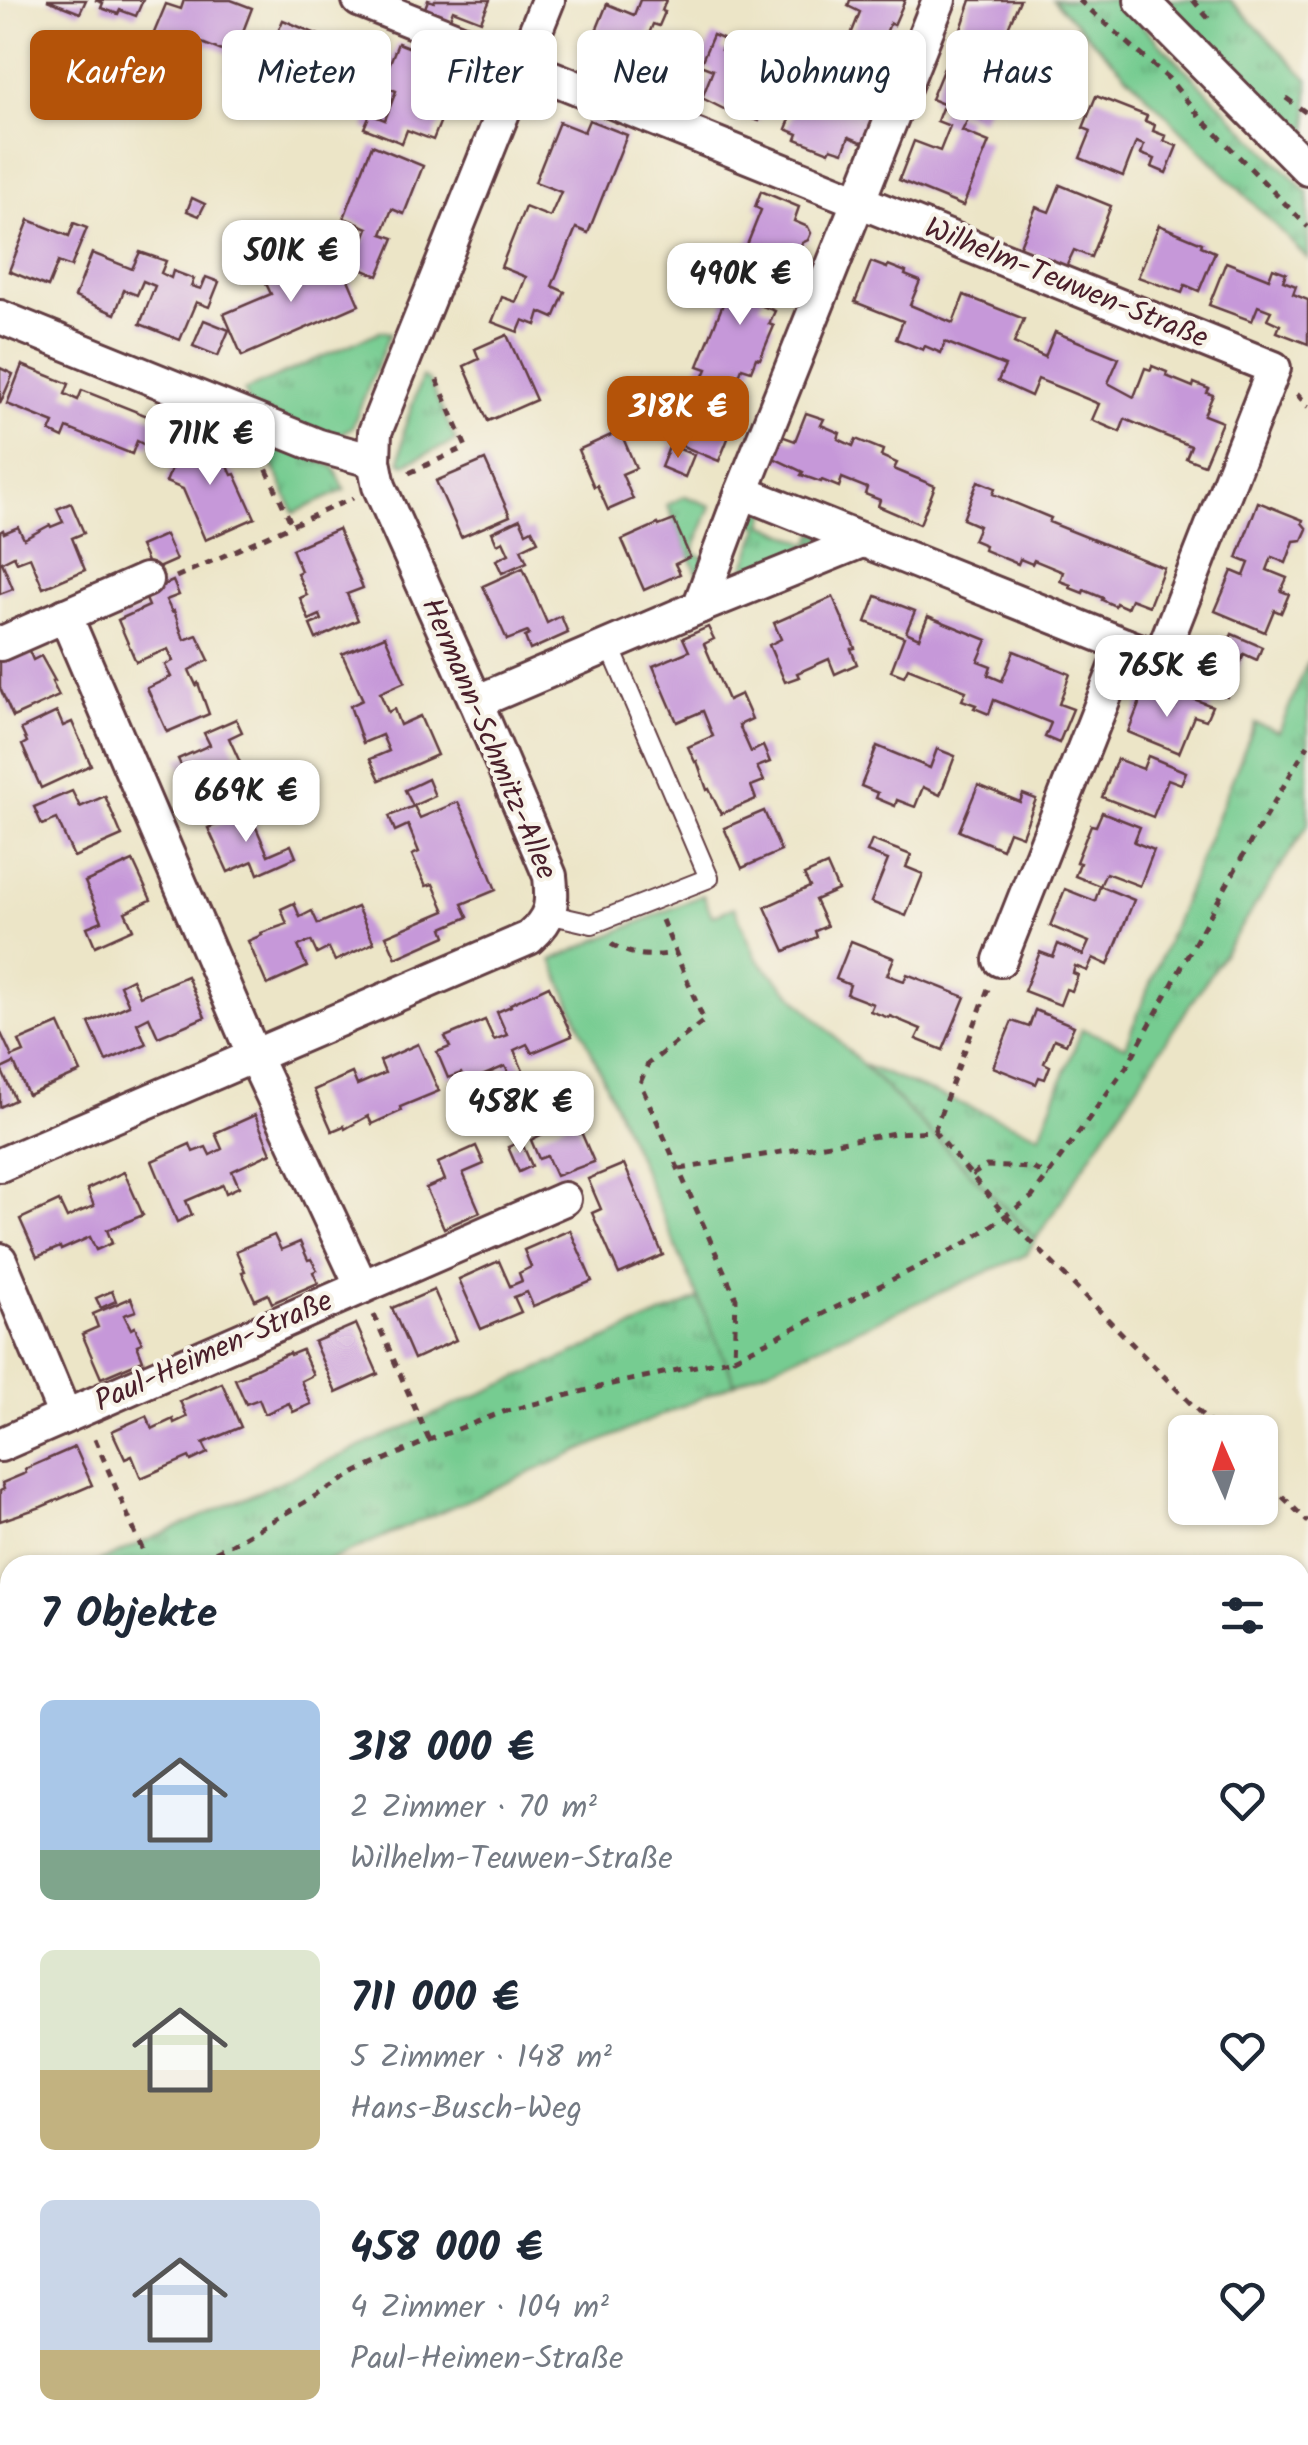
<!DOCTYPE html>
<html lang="de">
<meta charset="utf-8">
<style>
body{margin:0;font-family:Kalam,sans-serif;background:#f6f6f7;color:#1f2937;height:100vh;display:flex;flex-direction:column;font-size:38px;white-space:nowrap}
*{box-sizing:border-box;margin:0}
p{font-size:32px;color:#747a83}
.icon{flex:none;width:55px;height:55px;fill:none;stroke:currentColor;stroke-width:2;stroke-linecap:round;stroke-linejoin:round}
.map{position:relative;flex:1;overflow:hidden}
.panel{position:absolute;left:0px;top:1555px;width:1310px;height:890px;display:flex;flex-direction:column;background:#fff;border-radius:30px 30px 0 0;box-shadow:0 2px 8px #0004}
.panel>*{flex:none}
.guide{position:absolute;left:30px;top:30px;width:1250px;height:90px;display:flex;gap:20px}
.needle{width:65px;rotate:357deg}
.buttons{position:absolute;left:1168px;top:1415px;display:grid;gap:20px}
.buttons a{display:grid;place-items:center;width:110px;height:110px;border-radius:15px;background:#fff;box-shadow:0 2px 8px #0004;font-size:50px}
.price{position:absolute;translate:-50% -85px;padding:0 22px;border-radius:20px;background:#fff;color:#222;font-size:32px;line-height:65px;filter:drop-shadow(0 2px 5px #0008)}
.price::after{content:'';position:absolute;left:50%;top:60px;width:30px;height:22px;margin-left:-15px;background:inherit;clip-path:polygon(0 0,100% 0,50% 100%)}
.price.current{background:#b45309;color:#fff}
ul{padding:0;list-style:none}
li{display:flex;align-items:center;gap:30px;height:250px;padding:0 40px}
li span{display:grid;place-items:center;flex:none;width:280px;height:200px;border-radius:15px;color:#555}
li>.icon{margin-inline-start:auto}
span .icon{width:120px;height:120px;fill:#fffc;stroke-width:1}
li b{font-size:42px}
h2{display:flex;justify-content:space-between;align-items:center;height:120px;padding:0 40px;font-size:42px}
.tag{padding:0 35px;border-radius:15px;background:#fff;box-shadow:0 2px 8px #0004;font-size:35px;line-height:90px}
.tag.current{background:#b45309;color:#fff}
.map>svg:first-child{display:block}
.grass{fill:url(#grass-tufts);stroke:#60765e;stroke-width:2.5}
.green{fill:#76cc91;stroke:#60765e;stroke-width:2.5}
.building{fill:#c698d9}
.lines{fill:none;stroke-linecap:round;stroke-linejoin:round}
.service-casing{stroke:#623d42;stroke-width:22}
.minor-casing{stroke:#623d42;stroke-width:38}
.secondary-casing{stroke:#623d42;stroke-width:52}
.path{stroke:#623d42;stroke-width:5;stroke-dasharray:8 8;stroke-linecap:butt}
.service{stroke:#fff;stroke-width:18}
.minor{stroke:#fff;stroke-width:32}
.secondary{stroke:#fde3d1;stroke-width:48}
.labels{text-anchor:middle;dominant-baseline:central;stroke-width:8;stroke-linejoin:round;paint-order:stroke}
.street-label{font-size:30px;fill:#4a1f2b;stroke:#f7f3e8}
</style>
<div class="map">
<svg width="1308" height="2445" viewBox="0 0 1308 2445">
<defs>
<pattern id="grass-tufts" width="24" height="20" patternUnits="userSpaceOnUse" patternTransform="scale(2.5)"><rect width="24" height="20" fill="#76cc91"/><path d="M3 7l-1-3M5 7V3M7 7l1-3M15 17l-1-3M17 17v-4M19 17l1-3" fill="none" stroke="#63a577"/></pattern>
</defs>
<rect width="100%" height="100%" fill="#f7f3e8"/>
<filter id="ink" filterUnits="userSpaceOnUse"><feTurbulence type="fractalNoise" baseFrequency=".01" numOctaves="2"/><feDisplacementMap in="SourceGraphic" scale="20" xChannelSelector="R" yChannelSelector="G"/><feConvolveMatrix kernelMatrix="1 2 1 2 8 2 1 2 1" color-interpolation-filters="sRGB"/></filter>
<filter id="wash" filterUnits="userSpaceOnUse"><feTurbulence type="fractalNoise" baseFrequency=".0048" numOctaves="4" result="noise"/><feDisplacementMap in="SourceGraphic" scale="40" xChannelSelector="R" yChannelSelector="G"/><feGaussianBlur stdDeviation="2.25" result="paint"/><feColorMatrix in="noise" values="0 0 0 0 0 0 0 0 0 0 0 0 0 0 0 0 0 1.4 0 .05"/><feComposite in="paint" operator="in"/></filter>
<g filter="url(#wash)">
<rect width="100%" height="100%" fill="#ece5c7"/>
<g class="grass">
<path d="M1053,0H1117L1308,193V259Z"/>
<path d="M1165,0H1230L1308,79V146Z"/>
<path d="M381,331L390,333L352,427L332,438L249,406L244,391Z"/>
<path d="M422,377L429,381L456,441L404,464L400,461L404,429Z"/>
<path d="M261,437L334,467L345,490L294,513Z"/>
<path d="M685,496L711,506L693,552L705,558L698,575L667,505Z"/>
<path d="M755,507L767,512L763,524L809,544L815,532L829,538L725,583L731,570L743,571L760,527L750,521Z"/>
<path d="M1308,661V825L1036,1239L863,1065L1040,1135L1082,1029L1125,1046L1255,723L1279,732Z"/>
<path d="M700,1298L735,1383L319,1565H91Z"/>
<path d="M10,1600V1701L0,1705V1605Z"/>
</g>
<path class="green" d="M703,895L712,916L734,907L757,959L1036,1239L1026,1255L735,1383L552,960Z"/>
<g id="blocks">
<g class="building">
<path d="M47,0H86L80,13Z"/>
<path d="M95,0H143L136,16L120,10L118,14L101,8L103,3Z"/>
<path d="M184,0H231L252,8L242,34L272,46L283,20L340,44L321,90L264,68L257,85L225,71L232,55L190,38L188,42L171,35L166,46L151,40L166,4L181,9Z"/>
<path d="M428,0L434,2L435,0H490L481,21L453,10L448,23L423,13Z"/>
<path d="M640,0H666L662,11L665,12L659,26L653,24L630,80L635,83L630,96L605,86L611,74L583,63L607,4L634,15Z"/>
<path d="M850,0H905L894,25L890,23L880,49L850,37L860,12L848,6Z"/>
<path d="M971,0H1020L993,62L1017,72L1009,92L995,87L982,120L931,99L953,46L955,47Z"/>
<path d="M713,35L725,40L721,50L779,73L783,63L809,76L811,70L875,96L872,102L882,105L866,144L849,137L843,152L831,148L829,152L796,139L798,134L786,129L792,114L779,109L783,99L770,93L759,121L730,112L702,98L713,70L700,65Z"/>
<path d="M398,43L436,58L431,71L457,81L433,140L407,130L402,143L364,128L370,114L385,120L396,91L381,85Z"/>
<path d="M1096,96L1147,116L1145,121L1155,125L1153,131L1166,136L1164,141L1177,146L1166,173L1152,167L1155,159L1141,154L1144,145L1136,142L1123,176L1080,158L1091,131L1083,128Z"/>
<path d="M942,108L968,119L962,131L989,142L963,206L899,180L914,141L940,151L950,126L937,121Z"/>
<path d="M589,120L627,135L588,233L576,228L552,286L565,292L554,318L540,312L536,325L523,320L518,332L492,322L502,297L516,302L526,277L501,267L525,207L550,217L561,192L535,182L559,122L584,132Z"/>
<path d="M372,145L423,166L404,214L392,209L382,234L394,238L378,276L353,266L368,228L344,218Z"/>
<path d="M1060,185L1111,206L1091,257L1074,250L1066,267L1019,248L1036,207L1049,212Z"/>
<path d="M761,191L799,207L794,221L808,227L811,233L808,240L802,243L797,254L793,265L796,271L793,278L787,280L772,275L765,291L760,305L775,311L769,324L774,326L760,359L756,358L751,371L742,368L737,381L731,396L743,401L719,461L668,440L692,380L701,383L707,369L698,366L727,294L721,292L734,258L741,260L761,210L755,207Z"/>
<path d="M192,198L205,204L199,216L187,211Z"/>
<path d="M29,220L69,236L74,223L87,228L71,267L58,262L48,287L9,271Z"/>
<path d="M1159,225L1202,243L1201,246L1215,252L1199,291L1185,285L1182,293L1138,277Z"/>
<path d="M140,252L166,261L161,273L171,278L173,271L194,279L191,286L201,289L206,277L219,282L209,307L196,302L180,340L140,324L155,286L143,281L137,295L124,290L115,314L75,297L92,253L132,269Z"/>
<path d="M310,258L317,273L341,263L359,305L242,356L224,314L271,294L264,279Z"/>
<path d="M871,262L887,268L888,265L906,272L905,275L920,281L910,305L953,323L964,295L1024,319L1014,343L1045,357L1055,332L1119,358L1108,383L1134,397L1145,368L1151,370L1152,366L1167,372L1166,376L1193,387L1194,383L1209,389L1207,393L1213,395L1204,415L1222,422L1204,465L1186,458L1191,446L1158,433L1125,419L1120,432L1092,420L1099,404L1068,391L1038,379L1031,396L998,381L1005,366L945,342L941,353L925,346L923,350L896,339L903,321L855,302Z"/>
<path d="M1226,262L1269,279L1273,268L1286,273L1283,281L1296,286L1293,294L1308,300V344L1277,332L1280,325L1267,319L1271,311L1258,306L1252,321L1209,305Z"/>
<path d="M204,320L229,330L218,356L193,346Z"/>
<path d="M507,335L536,400L488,421L464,366L479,359L475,349Z"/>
<path d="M22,365L69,384L65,394L78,400L82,390L160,421L149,447L137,441L132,454L67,428L63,438L50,432L54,423L7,404Z"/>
<path d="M0,368L13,374L0,404Z"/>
<path d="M806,413L824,419L821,425L840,433L838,439L853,446L856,439L883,450L881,456L897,463L894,469L935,486L920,524L878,506L880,500L865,494L867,488L842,478L839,487L822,480L821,482L801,475L803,472L767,455L776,434L795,441Z"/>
<path d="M620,431L636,468L622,474L633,499L608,510L597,485L594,487L578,450Z"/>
<path d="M192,434L218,445L232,475L235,474L255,518L205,540L183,489L166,482L178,453L183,455Z"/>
<path d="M670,445L694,455L685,477L661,467Z"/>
<path d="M485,460L510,516L461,537L436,481Z"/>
<path d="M978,481L995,488L993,494L1051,518L1049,522L1164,568L1149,606L1131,599L1127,608L1116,603L1115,606L1102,600L1103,598L1084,590L1083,593L1070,588L1071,585L1060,581L1063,572L1034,560L1032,564L1020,559L1018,564L984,550L985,545L973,540L979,526L963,519Z"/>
<path d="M1258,502L1303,520L1302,523L1307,529L1302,540L1294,541L1286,563L1272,557L1267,570L1287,578L1281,591L1289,594L1281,613L1274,610L1265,632L1215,611L1232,571L1244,576L1249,563L1237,558Z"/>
<path d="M71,503L84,533L72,538L85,570L43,588L30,557L17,562L14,556L2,562L13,589L0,594V532L3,530L4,533L18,527L24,539L50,525L51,527L63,522L57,509Z"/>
<path d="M520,519L526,532L532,529L538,541L521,549L527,562L502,573L496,560L509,554L503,541L497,544L492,532Z"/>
<path d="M674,520L690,557L675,564L680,574L644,590L622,540L658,524L659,526Z"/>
<path d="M338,529L363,588L347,594L358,620L316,639L310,625L322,620L320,615L309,620L300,598L307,595L297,573L301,571L292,549Z"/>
<path d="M165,535L176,560L151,571L140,546Z"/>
<path d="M523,568L547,623L561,616L568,633L530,650L525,637L529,635L528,632L507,640L483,586Z"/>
<path d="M173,581L179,595L166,600L172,612L174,611L184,640L197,635L209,660L189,670L196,685L198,683L209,714L167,732L147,688L171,677L165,665L173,661L168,649L136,662L118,620L149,606L144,594Z"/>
<path d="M876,596L915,611L906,632L919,638L928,616L987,640L978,661L991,666L988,675L1002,681L1014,651L1070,674L1059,704L1073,709L1059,743L1045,737L1051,723L994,700L989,714L974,708L976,705L962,700L966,691L908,668L904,676L891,671L904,637L866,622Z"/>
<path d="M833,597L855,648L851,649L857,664L835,674L829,659L797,673L799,677L785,682L769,645L781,639L774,623Z"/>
<path d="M708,627L714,639L704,644L728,700L741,694L752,719L739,725L751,752L763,746L770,762L757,767L764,781L751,786L756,799L721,814L709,789L707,790L697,761L695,762L688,747L713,736L703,711L677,722L653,666L689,651L683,638Z"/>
<path d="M1232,634L1262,647L1257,660L1244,654L1227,696L1186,681L1203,638L1226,647Z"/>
<path d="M385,636L405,682L380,693L388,712L394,709L400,725L420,716L437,755L380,780L370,759L389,751L382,735L363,743L350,706L363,700L342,654Z"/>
<path d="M27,646L33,660L41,656L55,681L52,682L59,696L13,717L0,688V658Z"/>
<path d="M1143,694L1176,707L1181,694L1212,706L1206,720L1194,716L1179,753L1128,732Z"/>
<path d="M57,712L63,726L72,722L91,765L41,788L22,745L27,742L21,729Z"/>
<path d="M236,719L242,732L229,738L248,780L260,775L266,788L234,802L229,789L198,803L178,759L210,745L204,733Z"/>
<path d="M877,746L930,768L937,749L955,756L940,795L923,787L915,807L897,800L895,806L876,798L878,793L861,786Z"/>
<path d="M1148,756L1186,772L1181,784L1168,779L1153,817L1102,797L1117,759L1143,769Z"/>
<path d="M428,779L435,796L413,806L405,790Z"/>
<path d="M978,785L1020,802L1023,794L1036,799L1022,836L1009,831L1002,849L959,831Z"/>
<path d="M72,791L80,807L105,796L122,836L74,857L57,819L42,825L34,807Z"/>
<path d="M458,802L475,837L496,890L462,904L468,917L443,928L446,936L396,958L386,936L445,911L433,884L426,886L412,855L419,852L408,825L395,831L389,816L414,806L420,818Z"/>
<path d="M249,811L268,855L291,845L296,857L258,874L253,861L228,872L208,828Z"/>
<path d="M764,811L781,851L742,868L724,828Z"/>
<path d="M1102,812L1140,827L1134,842L1154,850L1140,886L1106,873L1100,886L1075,876L1080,863L1076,862L1091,825L1096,826Z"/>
<path d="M872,840L911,855L906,867L923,874L906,916L871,902L888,860L867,852Z"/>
<path d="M133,861L151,900L125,912L133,929L95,946L87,927L102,921L85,882Z"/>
<path d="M827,865L838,890L815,900L827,926L815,931L817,937L785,951L765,907L810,887L804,875Z"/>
<path d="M1100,886L1134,900L1108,965L1093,958L1087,971L1075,966L1073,973L1078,975L1072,991L1066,989L1060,1005L1024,991L1040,952L1053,957L1058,944L1083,955L1089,942L1050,926L1065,889L1095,901Z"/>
<path d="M294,903L300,917L312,911L318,924L357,907L374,943L335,961L329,948L317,954L311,941L298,946L307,967L267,985L248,941L262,935L261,933L287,924L281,909Z"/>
<path d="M851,941L894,958L887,975L904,981L907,974L965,997L943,1050L916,1039L921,1029L890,1016L889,1018L870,1011L873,1004L847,994L850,985L836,979Z"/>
<path d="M187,976L205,1017L158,1037L149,1017L137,1023L146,1044L106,1061L89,1023L129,1005L120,985L132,979L140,996Z"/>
<path d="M549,986L572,1036L532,1053L527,1044L514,1050L524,1073L511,1078L505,1066L466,1083L461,1073L448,1078L437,1052L450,1047L445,1037L485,1020L494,1040L507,1035L497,1012L511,1006L510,1004Z"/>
<path d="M1035,1010L1074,1026L1066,1044L1054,1039L1044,1063L1050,1066L1045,1079L1039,1077L1036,1084L993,1067L1012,1021L1029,1027Z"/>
<path d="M59,1024L81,1072L28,1095L14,1063L1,1069L15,1100L0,1107V1031L12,1057L24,1052L19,1041Z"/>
<path d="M418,1044L439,1091L400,1107L401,1111L372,1124L368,1116L345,1129L344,1126L332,1131L314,1090L352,1073L357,1085L385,1073L380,1061Z"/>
<path d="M255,1115L271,1153L232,1171L239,1187L226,1193L223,1185L186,1201L192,1215L177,1222L152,1161L190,1144L193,1152L206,1147L210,1155L222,1149L215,1133Z"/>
<path d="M575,1118L594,1162L556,1176L547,1156L539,1159L531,1140Z"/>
<path d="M521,1141L532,1166L519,1172L508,1147Z"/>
<path d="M476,1146L484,1164L463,1173L480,1212L444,1228L426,1188L445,1180L438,1163Z"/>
<path d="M624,1164L663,1255L619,1274L592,1213L601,1209L588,1179Z"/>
<path d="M124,1172L143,1215L107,1230L112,1243L96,1250L90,1237L61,1250L60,1247L37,1257L20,1219L59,1201L67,1218L79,1212L94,1206L87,1189Z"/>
<path d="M570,1230L592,1281L533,1306L527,1292L514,1297L521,1312L481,1329L459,1279L499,1261L510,1286L522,1281L519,1273L531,1267L524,1250Z"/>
<path d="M274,1235L281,1250L300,1242L308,1260L311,1259L317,1270L313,1272L318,1283L272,1303L268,1294L255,1300L242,1272L245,1271L236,1251Z"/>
<path d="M434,1290L456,1340L414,1359L392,1308Z"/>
<path d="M112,1291L116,1301L101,1308L96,1298Z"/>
<path d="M131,1298L136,1311L124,1315L131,1329L135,1327L142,1343L137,1345L143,1360L101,1378L82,1334L98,1327L93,1314Z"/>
<path d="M356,1324L378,1374L336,1393L314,1342Z"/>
<path d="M302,1350L313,1375L301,1381L311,1404L293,1412L289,1403L265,1414L259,1399L246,1404L235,1379L248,1374L247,1372L289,1353L290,1355Z"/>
<path d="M222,1383L241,1427L203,1443L208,1453L191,1461L189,1457L141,1478L132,1456L125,1459L112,1431L146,1416L152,1429L173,1419L174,1423L187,1417L180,1401Z"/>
<path d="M75,1447L92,1485L41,1507L0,1521V1491L4,1489L2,1483L26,1473L25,1469Z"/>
</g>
</g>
</g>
<g filter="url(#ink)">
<use href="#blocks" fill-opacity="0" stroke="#623d42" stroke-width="2.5"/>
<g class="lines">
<defs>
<path id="service" d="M548,914L592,924L709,878L609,644"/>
<g id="minor">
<path d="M359,0L1274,368L1160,658L1125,645L1000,960"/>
<path d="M1141,0L1308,169"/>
<path d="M0,317L319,446L374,461"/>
<path d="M742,492L1125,645"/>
<path d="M699,607L862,541"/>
<path d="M65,615L254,1056L362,1287"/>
<path d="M0,644L146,580"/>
<path d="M476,702L699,607L742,492L939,0"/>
<path d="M0,1165L529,938C552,917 553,906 550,876L476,702L379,486L374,461L375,432L548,0"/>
<path d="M0,1260L65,1416"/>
<path d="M0,1445L564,1199"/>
</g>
<g id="secondary">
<path d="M0,2372L10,2394"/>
<path d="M28,2435L33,2445"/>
</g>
</defs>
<use href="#service" class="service-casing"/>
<use href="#minor" class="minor-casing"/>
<use href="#secondary" class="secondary-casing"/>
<g class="path">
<path d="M1079,0L1169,79L1201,118L1308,227"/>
<path d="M1193,0L1212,23"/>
<path d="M1286,98L1308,114"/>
<path d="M1297,394L1308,407"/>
<path d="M260,455L292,525"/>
<path d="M409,473L466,447L434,373"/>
<path d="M176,577L353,498"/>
<path d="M662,920L704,1021L648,1064L640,1083L736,1298L734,1358L968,1242L1032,1197L1127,1066L1251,841L1308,745"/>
<path d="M611,944C635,957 648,957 675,953"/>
<path d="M934,1131L988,989"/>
<path d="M680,1169L895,1133L934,1131L1005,1215L1219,1432"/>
<path d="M972,1175L986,1166L1032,1168L1049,1176"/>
<path d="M374,1315L429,1440"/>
<path d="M95,1439L149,1565"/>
<path d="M1260,1474L1308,1522"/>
<path d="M186,1565L232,1544L357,1472L429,1440L503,1412L607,1385L734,1358"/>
<path d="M1300,1635L1308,1632"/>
<path d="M0,1660L10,1655"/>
<path d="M0,2208L10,2203"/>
</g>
<use href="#service" class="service"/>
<use href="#minor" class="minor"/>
<use href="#secondary" class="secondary"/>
</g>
</g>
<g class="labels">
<g class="street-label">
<text transform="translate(1066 284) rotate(22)">Wilhelm-Teuwen-Straße</text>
<text transform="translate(488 739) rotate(67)">Hermann-Schmitz-Allee</text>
<text transform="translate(214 1352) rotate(-24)">Paul-Heimen-Straße</text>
</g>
</g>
</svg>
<div class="buttons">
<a><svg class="needle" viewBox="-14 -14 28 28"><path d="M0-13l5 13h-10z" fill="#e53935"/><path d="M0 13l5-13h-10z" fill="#747a83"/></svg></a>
</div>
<b class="price" style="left:291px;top:305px">501K €</b>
<b class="price" style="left:740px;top:328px">490K €</b>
<b class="price current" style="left:678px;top:461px">318K €</b>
<b class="price" style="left:210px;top:488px">711K €</b>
<b class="price" style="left:1167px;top:720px">765K €</b>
<b class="price" style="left:246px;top:845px">669K €</b>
<b class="price" style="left:520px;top:1156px">458K €</b>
<div class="guide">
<a class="tag current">Kaufen</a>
<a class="tag">Mieten</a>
<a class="tag">Filter</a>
<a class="tag">Neu</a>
<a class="tag">Wohnung</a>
<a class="tag">Haus</a>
</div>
<section class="panel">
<h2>7 Objekte<svg class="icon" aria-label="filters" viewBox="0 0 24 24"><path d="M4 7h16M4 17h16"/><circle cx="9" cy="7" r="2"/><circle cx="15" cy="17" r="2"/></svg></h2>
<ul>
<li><span style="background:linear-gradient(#a9c7e8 75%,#7fa58c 0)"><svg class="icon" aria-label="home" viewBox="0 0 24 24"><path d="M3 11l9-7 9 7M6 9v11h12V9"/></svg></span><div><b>318 000 €</b><p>2 Zimmer · 70 m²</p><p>Wilhelm-Teuwen-Straße</p></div><svg class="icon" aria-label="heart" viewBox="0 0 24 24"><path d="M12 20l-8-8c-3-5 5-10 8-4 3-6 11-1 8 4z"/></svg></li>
<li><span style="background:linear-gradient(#dfe7d0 60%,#c2b280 0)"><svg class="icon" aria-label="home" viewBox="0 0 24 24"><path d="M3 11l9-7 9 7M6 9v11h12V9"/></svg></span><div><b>711 000 €</b><p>5 Zimmer · 148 m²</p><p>Hans-Busch-Weg</p></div><svg class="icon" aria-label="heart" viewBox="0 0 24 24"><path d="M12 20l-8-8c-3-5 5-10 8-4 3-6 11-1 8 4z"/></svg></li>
<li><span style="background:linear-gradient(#c9d6e8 75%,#c2b280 0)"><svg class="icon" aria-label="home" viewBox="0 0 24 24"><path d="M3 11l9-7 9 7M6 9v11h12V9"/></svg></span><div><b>458 000 €</b><p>4 Zimmer · 104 m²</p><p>Paul-Heimen-Straße</p></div><svg class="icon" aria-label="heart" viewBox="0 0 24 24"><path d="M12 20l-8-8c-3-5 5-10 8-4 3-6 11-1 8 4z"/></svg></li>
</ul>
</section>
</div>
